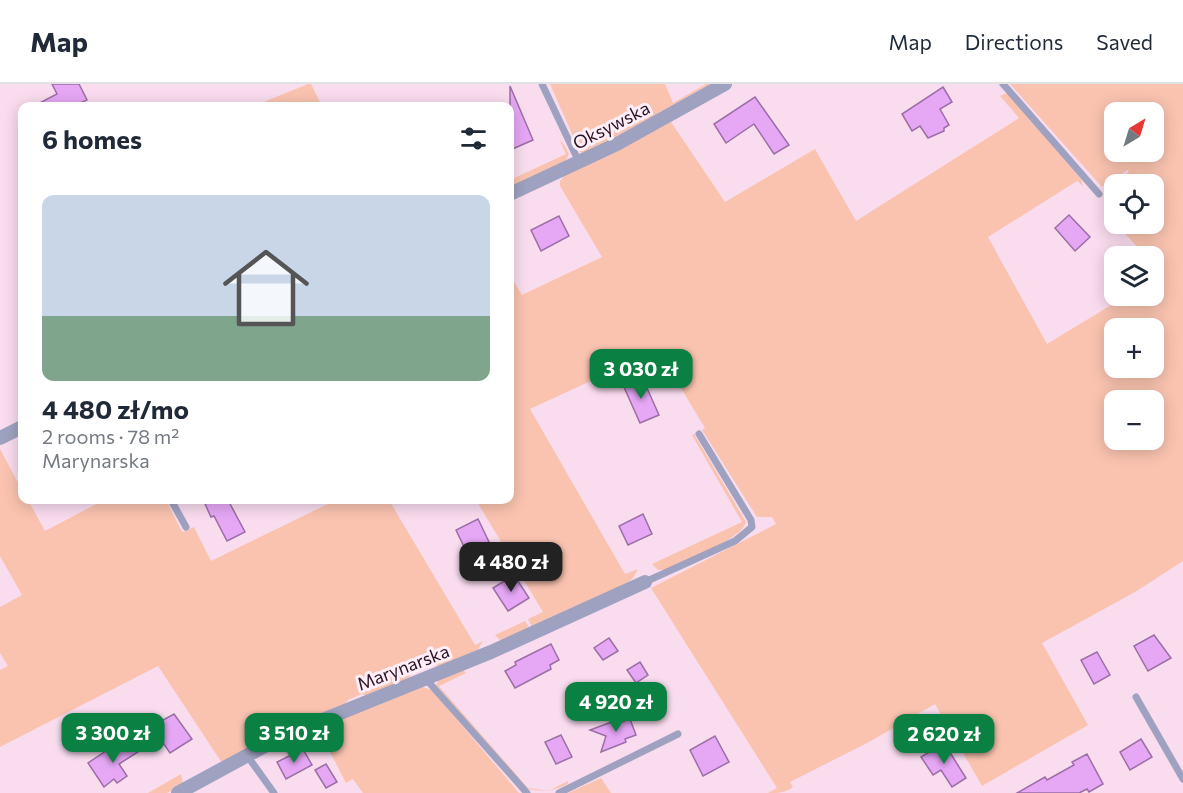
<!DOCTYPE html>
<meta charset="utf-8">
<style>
body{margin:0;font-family:Commissioner,sans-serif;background:#f6f6f7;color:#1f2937;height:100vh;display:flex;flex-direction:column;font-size:22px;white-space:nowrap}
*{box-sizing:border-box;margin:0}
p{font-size:20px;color:#747a83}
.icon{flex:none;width:33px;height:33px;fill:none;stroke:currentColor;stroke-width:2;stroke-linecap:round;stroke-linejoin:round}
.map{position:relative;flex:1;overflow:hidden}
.details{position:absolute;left:18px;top:18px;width:496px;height:402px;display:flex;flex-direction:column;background:#fff;border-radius:12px;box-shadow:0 3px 15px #0003}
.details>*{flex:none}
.needle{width:39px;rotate:38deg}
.fabs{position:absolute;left:1104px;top:18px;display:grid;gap:12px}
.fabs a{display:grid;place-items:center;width:60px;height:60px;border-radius:12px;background:#fff;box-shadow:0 3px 15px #0003;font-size:30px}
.price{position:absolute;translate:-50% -51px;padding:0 14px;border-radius:12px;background:#0b8043;color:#fff;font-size:20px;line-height:39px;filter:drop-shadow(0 2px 3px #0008)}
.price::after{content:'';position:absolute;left:50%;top:36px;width:18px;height:14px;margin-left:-9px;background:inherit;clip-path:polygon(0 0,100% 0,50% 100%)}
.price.active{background:#222;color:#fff}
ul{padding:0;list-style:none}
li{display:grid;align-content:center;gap:12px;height:318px;padding:0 24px}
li+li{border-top:2px solid #e0e1e3}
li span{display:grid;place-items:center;height:186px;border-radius:12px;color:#555}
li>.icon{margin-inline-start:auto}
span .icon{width:108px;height:108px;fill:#fffc;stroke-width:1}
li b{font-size:26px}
h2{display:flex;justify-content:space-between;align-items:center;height:72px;padding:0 24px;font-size:26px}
header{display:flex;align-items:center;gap:36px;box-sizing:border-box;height:84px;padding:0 30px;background:#fff;border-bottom:2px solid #e0e1e3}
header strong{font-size:28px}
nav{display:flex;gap:33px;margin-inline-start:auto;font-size:21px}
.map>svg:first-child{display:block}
.green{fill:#fac3b0;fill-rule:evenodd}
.building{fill:#e6a7f5;stroke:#9b6ea6;stroke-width:1.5}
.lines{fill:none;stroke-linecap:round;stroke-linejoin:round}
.lane{stroke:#9ea2c0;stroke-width:7}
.street{stroke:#9ea2c0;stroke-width:14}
.labels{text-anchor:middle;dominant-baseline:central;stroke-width:6;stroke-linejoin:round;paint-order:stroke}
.street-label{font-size:18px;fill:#2b1324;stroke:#fdeef7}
</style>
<header>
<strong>Map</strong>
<nav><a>Map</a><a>Directions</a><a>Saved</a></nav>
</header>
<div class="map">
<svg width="1183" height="709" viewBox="0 0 1183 709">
<rect width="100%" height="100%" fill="#f9dcee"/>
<g class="green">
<path d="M308,0H311L322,22H254Z"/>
<path d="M550,0H665L673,19L706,0H714L584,70L580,68Z"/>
<path d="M1010,0H1183V477L1135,508L1042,559L1088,641L982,702L935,620L869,658L790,698L793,703C785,709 778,709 768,709L777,704L651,504L776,440L772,433H757L702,346L705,344L658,266L530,325L625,490L638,485L633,494L626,500L533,545L528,535L543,528L476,416H510V191L522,211L602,173L560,102V97L565,91L614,69L671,38L725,118L815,65L856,137L1019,34L1000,12L1007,9L1081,95L1083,102L1077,97L988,153L1047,260L1126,212H1154V172H1146L1116,140H1154V100H1123L1129,85L1102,103ZM1114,28H1154V68H1114ZM1114,244H1154V284H1114ZM1114,316H1154V356H1114Z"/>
<path d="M560,57L563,59L569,70L566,76L561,81L510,106V96L566,70Z"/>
<path d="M694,350L746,438C741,456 684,478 666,486H658L652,480L742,438L692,351Z"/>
<path d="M0,365L22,406V416H28L45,447L104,416H166L182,448L194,443L211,477L336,416H389L475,561L483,557L477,567L440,582L431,581L422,574L409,578L408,585L411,591L408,594L367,612L362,610L348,616L344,621L222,679L158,582L0,663V586L8,582L0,569V523L22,511L0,472Z"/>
<path d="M525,537L531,546L501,557L495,551Z"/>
<path d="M461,584L466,589L439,602L528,704L548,707L568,697V700C553,707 541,709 526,704L436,601L440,594Z"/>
<path d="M419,602L432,606L519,709H363L353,695L346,699L317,643Z"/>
<path d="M181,690L183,700L167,709H148Z"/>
<path d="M601,694L611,709H568Z"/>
</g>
<g class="building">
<path d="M52,0H79L87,16L74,22H34L57,10Z"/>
<path d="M510,2L533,56L510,66Z"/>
<path d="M943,3L952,18L940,25L949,41L944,44V47L928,54L920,42L912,47L902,30Z"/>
<path d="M755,13L789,61L774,70L754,40L726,59L714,40Z"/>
<path d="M1069,131L1090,153L1075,167L1055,144Z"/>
<path d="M559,132L569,152L541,167L531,146Z"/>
<path d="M642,293L659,331L640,339L623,301Z"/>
<path d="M214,416H228L245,448L227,457L214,432L211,433L205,420Z"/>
<path d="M643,430L652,450L628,461L619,442Z"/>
<path d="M478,435L489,458L467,469L456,446Z"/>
<path d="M514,491L529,514L508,527L493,504Z"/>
<path d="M1154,551L1171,574L1148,587L1134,562Z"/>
<path d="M609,554L618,567L603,576L594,564Z"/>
<path d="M551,560L559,576L550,581L551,585L515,604L505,587L516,581L515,578Z"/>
<path d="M1097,568L1110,591L1094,600L1081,576Z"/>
<path d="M640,578L648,591L636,599L627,586Z"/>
<path d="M174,630L192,655L170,669L155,647L157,646L154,641Z"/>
<path d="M630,635L636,651L625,655L626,658L601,668L606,652L590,646L617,636L619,639Z"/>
<path d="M561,651L572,673L556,680L545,658Z"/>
<path d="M715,652L729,678L703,692L690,666Z"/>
<path d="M1141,655L1152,673L1130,686L1120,668Z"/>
<path d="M135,656L141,666L119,680L127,692L117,699L114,695L104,703L88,679L109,665L113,670Z"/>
<path d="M944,659L966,694L952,703L941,686L933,691L921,673Z"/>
<path d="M303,665L312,681L286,695L277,678Z"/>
<path d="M1087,670L1103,700L1089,708L1087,705L1079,709H1017L1045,693L1047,696L1074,681L1072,678Z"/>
<path d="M326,680L337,698L326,704L315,686Z"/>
</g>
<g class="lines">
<g class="lane">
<path d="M542,0L579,78"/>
<path d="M1003,0L1099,110"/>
<path d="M171,416L186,443"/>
<path d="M645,498L735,457L752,443L751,436L699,350"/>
<path d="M425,594L527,709"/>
<path d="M1136,613L1183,695"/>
<path d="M246,670L274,709"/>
<path d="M559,709L678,650"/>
</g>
<g class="street">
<path d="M510,110L617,60L725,0"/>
<path d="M0,354L22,343"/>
<path d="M178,709L283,652L491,568L645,498"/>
</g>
</g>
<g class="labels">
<g class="street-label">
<text transform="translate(611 41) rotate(-27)">Oksywska</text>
<text transform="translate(403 583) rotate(-21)">Marynarska</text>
</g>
</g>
</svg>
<div class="fabs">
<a><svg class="needle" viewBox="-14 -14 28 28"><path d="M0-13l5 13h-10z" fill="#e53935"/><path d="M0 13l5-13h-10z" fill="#747a83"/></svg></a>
<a><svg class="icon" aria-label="locate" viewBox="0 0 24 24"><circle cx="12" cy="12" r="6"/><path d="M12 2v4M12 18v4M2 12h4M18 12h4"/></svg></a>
<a><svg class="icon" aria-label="layers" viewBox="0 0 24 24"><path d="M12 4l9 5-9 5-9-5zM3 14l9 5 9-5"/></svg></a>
<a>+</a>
<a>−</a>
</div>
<b class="price" style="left:641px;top:316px">3 030 zł</b>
<b class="price active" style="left:511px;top:509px">4 480 zł</b>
<b class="price" style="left:616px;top:649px">4 920 zł</b>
<b class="price" style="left:113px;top:680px">3 300 zł</b>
<b class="price" style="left:294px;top:680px">3 510 zł</b>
<b class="price" style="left:944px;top:681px">2 620 zł</b>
<section class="details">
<h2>6 homes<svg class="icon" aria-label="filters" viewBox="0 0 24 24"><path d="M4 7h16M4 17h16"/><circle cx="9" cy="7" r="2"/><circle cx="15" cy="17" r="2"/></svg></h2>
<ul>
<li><span style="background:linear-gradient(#c9d6e8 65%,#7fa58c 0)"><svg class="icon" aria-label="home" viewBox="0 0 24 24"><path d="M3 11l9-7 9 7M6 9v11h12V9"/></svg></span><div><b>4 480 zł/mo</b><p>2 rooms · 78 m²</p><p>Marynarska</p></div></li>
</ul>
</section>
</div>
